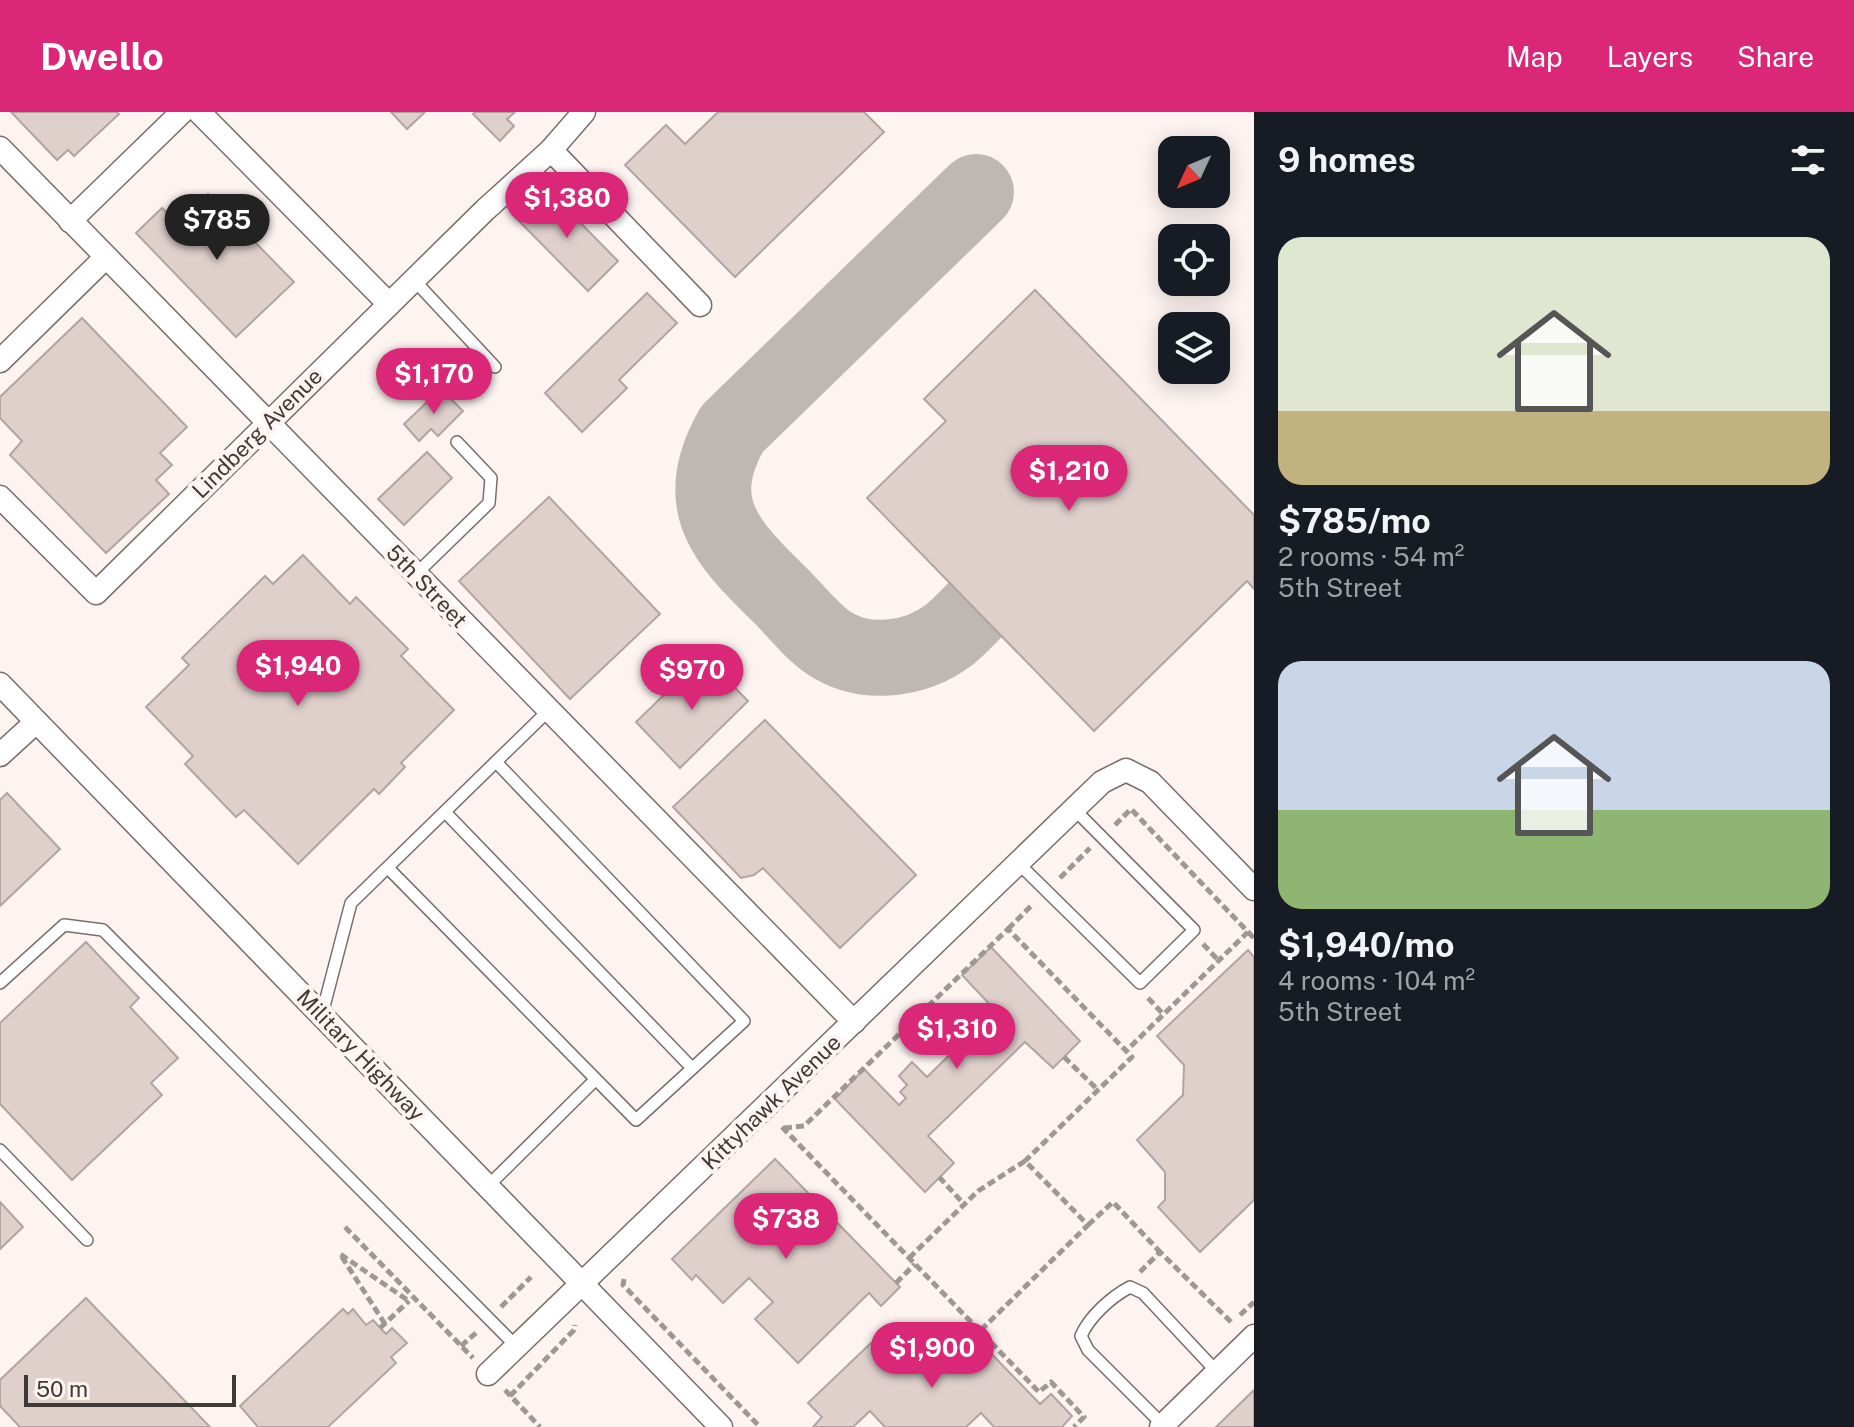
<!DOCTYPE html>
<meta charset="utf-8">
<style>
body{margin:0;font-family:"Public Sans",sans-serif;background:#242831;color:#f1f3f6;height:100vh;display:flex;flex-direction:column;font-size:30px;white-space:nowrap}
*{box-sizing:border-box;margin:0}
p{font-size:26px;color:#9ea1a6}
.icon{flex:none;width:44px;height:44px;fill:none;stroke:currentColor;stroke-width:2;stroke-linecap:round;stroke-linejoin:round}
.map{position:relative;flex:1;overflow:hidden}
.side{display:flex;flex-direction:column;background:#171b24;width:600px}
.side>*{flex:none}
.needle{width:52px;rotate:226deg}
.fabs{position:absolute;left:1158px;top:24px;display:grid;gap:16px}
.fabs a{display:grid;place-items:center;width:72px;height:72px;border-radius:16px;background:#171b24;box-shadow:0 4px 20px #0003;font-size:40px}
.scale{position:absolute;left:24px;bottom:20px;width:212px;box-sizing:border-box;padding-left:8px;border:4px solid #3f3938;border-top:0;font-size:22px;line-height:28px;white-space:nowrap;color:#3f3938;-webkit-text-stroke:6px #fdf4f1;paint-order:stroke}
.price{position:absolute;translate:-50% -68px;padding:0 18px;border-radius:28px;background:#db2777;color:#fff;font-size:26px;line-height:52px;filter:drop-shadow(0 2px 4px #0008)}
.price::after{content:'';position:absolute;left:50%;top:48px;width:24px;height:18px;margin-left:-12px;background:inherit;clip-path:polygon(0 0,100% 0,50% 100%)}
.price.active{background:#222;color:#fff}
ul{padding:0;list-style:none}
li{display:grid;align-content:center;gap:16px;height:424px;padding:0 24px}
li span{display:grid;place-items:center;height:248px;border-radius:24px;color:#555}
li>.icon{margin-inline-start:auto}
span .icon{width:144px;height:144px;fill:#fffc;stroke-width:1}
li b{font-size:34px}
h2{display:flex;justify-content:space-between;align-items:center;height:96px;padding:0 24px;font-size:34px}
header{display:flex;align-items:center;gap:48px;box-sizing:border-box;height:112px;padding:0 40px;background:#db2777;color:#fff}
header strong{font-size:38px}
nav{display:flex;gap:44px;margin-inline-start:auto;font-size:28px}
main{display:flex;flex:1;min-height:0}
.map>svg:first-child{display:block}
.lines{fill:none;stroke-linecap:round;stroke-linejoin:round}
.taxiway{stroke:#bfb7b4;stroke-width:76}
.building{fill:#dfd0cc;stroke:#b2a4a1;stroke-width:2}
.lane-casing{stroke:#7a6d6a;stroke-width:14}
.street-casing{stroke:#7a6d6a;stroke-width:25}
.path{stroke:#9f9795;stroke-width:5;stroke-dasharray:8 4;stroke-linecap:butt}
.lane{stroke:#fff;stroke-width:11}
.street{stroke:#fff;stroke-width:22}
.labels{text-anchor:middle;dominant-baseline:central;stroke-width:8;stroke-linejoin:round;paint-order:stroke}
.street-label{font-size:22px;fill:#3f3938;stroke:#fdf4f1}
</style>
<header>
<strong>Dwello</strong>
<nav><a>Map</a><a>Layers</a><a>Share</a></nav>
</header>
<main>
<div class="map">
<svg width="1254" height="1315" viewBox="0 0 1254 1315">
<rect width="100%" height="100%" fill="#fdf4f1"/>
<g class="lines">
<path class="taxiway" d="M976,80L732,317C688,394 728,432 781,484C796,499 811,519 829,531C865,555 916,548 949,523C959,515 967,506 976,497"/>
</g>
<g class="building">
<path d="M11,0H117L119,2L74,44L68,38L57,48Z"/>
<path d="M391,0H425L407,17Z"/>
<path d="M475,0H515L507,7L514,14L500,29L473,2Z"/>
<path d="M718,0H864L884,20L735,165L625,53L666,13L685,32Z"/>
<path d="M546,76L618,149L588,179L516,106Z"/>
<path d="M208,82L294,170L236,225L136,121L162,96L169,103L179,94L187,102Z"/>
<path d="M1035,178L1254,403V477L1247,469L1094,619L867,386L946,309L924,287Z"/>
<path d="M647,181L677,211L619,268L627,276L582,320L545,281Z"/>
<path d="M82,206L187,315L160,341L172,353L156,368L169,382L106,441L10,343L22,329L0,306V285Z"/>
<path d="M441,277L463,299L438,324L431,317L419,329L404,312Z"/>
<path d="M427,340L452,366L404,413L378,387Z"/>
<path d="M549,385L660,502L570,587L459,469Z"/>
<path d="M303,443L350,492L356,485L408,537L401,544L454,598L401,651L405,655L379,682L374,677L298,752L244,698L236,705L185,652L193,644L146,595L189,553L182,546L265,464L273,472Z"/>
<path d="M704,544L748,589L680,656L636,610Z"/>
<path d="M765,608L916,763L840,836L763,756L754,763L741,766L673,695Z"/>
<path d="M7,681L60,737L0,794V688Z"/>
<path d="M86,830L139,886L130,895L178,946L151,971L162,983L72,1068L0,992V911Z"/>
<path d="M991,835L1080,929L1053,956L1025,930L928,1024L954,1051L925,1080L835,987L864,957L899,993L906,986L900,980L907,973L899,964L912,950L927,965L976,917L968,909L982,896L990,903L995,898L962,863Z"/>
<path d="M1248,838L1254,845V1088L1200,1140L1158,1095L1165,1088V1060L1137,1028L1183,983L1184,953L1157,924Z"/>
<path d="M775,1047L900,1175L881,1194L869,1181L798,1251L755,1207L773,1190L749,1166L723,1191L696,1163L692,1168L672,1147Z"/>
<path d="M0,1090L23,1115L0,1137Z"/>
<path d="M86,1186L210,1315H20L0,1294V1268Z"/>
<path d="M343,1197L348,1202L353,1197L366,1213L373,1208L386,1222L392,1216L407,1231L391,1245L396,1251L328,1315H258L240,1294Z"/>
<path d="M871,1231L983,1233L1040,1292L1051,1282L1072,1304L1062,1315H994L981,1301L966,1315H885L870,1299L853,1315H813L822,1305L808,1291Z"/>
<path d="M1254,1278V1315H1216Z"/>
</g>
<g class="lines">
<defs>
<g id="lane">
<path d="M414,168L495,255"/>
<path d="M416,462L489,391L491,366L457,330"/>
<path d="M445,700L692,956"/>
<path d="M1018,751L1140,871L1194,818L1074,697"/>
<path d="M389,757L636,1008L744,909L496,650"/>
<path d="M0,871L64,813L103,818L517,1235"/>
<path d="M322,902L351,791L548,599"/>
<path d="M0,1038L87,1128"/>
<path d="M488,1074L595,968"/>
<path d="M1163,1313L1088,1238L1081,1224C1089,1205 1111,1185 1130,1175L1143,1181L1217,1260"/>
</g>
<g id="street">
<path d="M199,0L389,192"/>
<path d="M0,36L854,910"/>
<path d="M551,38L700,193"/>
<path d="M70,109L182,0"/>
<path d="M0,249L105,146"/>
<path d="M0,385L96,481L485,98L551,38L584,0"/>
<path d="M0,572L721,1315"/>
<path d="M0,643L36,610"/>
<path d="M488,1262L1102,670L1126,658L1150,670L1254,777"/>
<path d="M1161,1315L1254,1224"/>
</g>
</defs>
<use href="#lane" class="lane-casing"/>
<use href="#street" class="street-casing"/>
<g class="path">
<path d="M1115,713L1131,697L1248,820L1126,939"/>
<path d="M1060,766L1090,736"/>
<path d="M1008,817L1033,792"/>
<path d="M1248,820L1254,826"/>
<path d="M1203,832L1219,849"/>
<path d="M1148,886L1164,903"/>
<path d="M1064,945L1098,978"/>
<path d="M782,1015L1039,1280L1051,1270L1084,1305L1074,1315"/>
<path d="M784,1016L804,1014L1008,817L1132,945L1025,1049"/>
<path d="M939,1065L964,1092"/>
<path d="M1088,1113L1113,1090L1160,1140"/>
<path d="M345,1115L473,1246"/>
<path d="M909,1146L978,1079L1025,1049L1088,1113L980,1219"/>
<path d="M1140,1160L1160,1140L1232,1211"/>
<path d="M624,1167L623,1173L760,1315"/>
<path d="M896,1171L915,1152"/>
<path d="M501,1195L531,1165"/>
<path d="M1240,1203L1254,1190"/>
<path d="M385,1212L340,1142L409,1189"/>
<path d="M380,1216L409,1189"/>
<path d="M461,1234L478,1219"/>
<path d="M505,1278L540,1315"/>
<path d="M510,1284L574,1218L575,1213"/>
</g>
<use href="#lane" class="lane"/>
<use href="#street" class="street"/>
</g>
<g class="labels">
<g class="street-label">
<text transform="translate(257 321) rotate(-45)">Lindberg Avenue</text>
<text transform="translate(427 474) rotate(46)">5th Street</text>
<text transform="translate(361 943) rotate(46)">Military Highway</text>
<text transform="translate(771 990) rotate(-44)">Kittyhawk Avenue</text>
</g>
</g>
</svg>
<div class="fabs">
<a><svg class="needle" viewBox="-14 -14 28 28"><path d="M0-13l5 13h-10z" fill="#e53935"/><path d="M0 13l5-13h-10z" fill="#9ea1a6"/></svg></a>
<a><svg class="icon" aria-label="locate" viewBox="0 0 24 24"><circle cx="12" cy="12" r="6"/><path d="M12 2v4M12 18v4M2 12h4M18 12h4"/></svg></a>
<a><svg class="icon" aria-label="layers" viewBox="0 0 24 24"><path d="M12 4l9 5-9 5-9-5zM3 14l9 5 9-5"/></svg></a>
</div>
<div class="scale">50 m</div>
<b class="price" style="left:567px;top:128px">$1,380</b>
<b class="price active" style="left:217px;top:150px">$785</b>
<b class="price" style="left:434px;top:304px">$1,170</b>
<b class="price" style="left:1069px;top:401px">$1,210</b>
<b class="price" style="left:298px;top:596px">$1,940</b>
<b class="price" style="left:692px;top:600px">$970</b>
<b class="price" style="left:957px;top:959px">$1,310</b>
<b class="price" style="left:786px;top:1149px">$738</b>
<b class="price" style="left:932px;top:1278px">$1,900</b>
</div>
<section class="side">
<h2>9 homes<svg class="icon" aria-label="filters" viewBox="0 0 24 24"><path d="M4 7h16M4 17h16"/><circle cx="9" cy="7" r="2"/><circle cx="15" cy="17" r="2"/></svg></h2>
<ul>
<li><span style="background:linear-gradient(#dfe7d0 70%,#c2b280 0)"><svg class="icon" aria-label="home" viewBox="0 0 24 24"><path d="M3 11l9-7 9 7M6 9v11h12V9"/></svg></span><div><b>$785/mo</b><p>2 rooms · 54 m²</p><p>5th Street</p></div></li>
<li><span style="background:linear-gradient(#c9d6e8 60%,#8fb573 0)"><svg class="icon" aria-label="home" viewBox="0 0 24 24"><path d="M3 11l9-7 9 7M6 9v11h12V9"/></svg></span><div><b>$1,940/mo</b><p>4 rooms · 104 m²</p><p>5th Street</p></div></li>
</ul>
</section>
</main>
